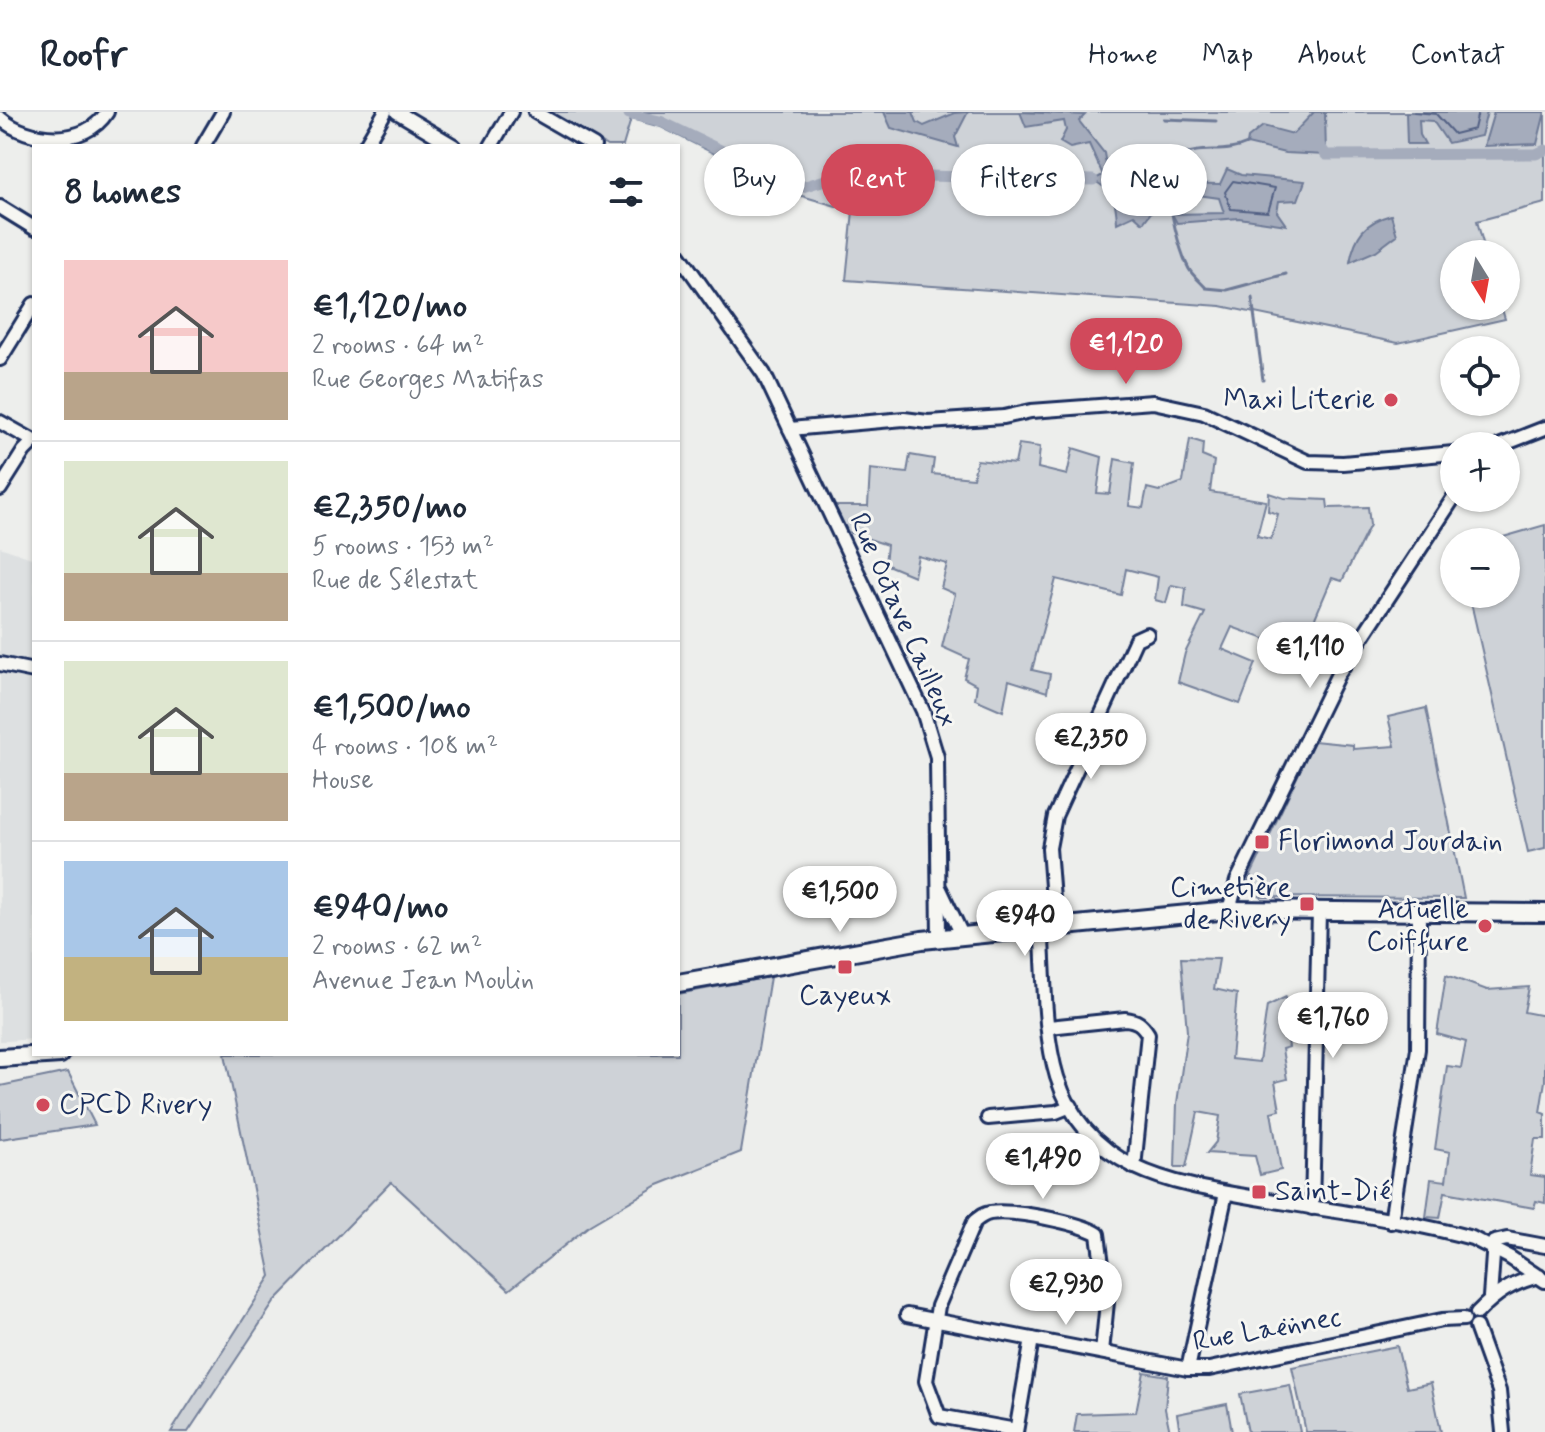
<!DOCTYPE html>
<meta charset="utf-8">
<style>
body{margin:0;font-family:Mynerve,sans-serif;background:#f2f2f3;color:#1f2937;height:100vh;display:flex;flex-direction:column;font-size:30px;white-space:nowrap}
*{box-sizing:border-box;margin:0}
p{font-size:26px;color:#747a83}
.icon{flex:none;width:44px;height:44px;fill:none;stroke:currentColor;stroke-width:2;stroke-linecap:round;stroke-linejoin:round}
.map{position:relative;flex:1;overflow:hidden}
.drawer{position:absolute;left:32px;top:32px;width:648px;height:912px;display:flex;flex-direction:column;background:#fff;border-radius:0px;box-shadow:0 2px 6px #0004}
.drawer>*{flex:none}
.top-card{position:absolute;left:704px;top:32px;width:720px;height:72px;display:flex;gap:16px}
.needle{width:52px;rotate:169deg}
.buttons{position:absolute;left:1440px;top:128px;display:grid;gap:16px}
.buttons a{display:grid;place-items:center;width:80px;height:80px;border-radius:50%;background:#fff;box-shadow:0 2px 6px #0004;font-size:40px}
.price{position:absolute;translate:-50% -68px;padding:0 18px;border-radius:28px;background:#fff;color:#222;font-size:26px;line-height:52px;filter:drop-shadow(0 2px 4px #0008)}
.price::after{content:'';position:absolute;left:50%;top:48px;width:24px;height:18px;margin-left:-12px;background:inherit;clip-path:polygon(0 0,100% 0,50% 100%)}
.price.selected{background:#d1495b;color:#fff}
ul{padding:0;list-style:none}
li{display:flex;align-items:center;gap:24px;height:200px;padding:0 32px}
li+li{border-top:2px solid #e0e1e3}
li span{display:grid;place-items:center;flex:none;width:224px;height:160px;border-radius:0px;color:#555}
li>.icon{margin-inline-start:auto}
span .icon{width:96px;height:96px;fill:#fffc;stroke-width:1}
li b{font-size:34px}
h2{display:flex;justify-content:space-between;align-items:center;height:96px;padding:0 32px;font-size:34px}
.tag{padding:0 28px;border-radius:36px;background:#fff;box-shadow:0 2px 6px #0004;font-size:28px;line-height:72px}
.tag.selected{background:#d1495b;color:#fff}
header{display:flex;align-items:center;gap:48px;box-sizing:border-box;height:112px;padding:0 40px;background:#fff;border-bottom:2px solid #e0e1e3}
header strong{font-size:38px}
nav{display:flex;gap:44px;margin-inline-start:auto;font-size:28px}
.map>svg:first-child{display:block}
.built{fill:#dde0e1}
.green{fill:#ced2d7;stroke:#74809a;stroke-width:2}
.water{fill:#a5acbc;stroke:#6e7a96;stroke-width:2}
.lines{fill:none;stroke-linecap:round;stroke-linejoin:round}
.shore{stroke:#526184;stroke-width:2}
.stream{stroke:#6e7a96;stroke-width:3}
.canal{stroke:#a5acbc;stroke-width:11}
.minor-casing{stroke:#1b2f5e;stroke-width:18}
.major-casing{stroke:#1b2f5e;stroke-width:22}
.minor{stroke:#f6f6f2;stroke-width:12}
.major{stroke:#f6f6f2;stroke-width:16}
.poi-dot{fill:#d1495b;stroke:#f6f6f2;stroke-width:3}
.labels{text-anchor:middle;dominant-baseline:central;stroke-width:6;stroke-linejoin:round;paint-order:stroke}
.poi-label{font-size:28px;fill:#1b2f5e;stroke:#f6f6f2;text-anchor:end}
.street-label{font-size:28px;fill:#1b2f5e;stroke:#f6f6f2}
</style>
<header>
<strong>Roofr</strong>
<nav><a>Home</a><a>Map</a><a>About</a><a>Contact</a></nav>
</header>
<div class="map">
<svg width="1545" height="1320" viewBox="0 0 1545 1320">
<rect width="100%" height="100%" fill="#edeeec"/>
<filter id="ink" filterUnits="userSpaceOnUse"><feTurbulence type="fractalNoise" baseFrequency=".0125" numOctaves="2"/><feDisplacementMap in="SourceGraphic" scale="16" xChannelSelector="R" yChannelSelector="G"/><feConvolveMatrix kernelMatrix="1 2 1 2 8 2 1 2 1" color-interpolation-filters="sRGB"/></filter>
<g filter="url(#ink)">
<path class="built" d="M0,435L34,447V927L7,929H0Z"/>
<g class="green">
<path d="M550,0H1545V91L1477,109L1486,142H1454V194H1501L1505,207L1398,231L1221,194L846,168L853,99L795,82L661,15L631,7L623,34H607Z"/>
<path d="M1190,327L1203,331L1202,344L1214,349L1210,380L1266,389L1257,424L1271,427L1278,402L1268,399L1269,381L1284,386L1327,388L1328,396L1368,395L1370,413L1342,469L1332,466L1309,520L1285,522L1281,533L1232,515L1222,537L1256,551L1240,592L1178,570L1185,541L1205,501L1184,495L1186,476L1171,473L1166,491L1155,488L1158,465L1126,457L1121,483L1056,467L1032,558L1050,562L1047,580L1009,568L1003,599L975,587L977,573L964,566L969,547L942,535L955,482L941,476L947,452L918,444L914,464L885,452L887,433L848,420L835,394H868L870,357L907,361L910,343L934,347L932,362L973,366L977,348L1015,352L1019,332L1040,335L1038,356L1067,363L1073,336L1102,345L1097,381L1110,382L1115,347L1134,351L1129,394L1143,396L1147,376L1159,379L1183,370Z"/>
<path d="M1545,413V736L1528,740L1469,482H1506V430H1486Z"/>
<path d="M1426,596L1464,786L1261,785L1245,776L1314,629L1353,633V637L1395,634L1388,605Z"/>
<path d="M1181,846L1219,847L1214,877L1237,882L1231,947L1259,950L1267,894L1286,885L1284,903L1289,935L1282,937L1287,967L1275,970L1280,998L1271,1000L1281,1058L1260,1063L1255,1044L1207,1041L1216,1030L1220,1004L1198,1000L1186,1055H1175L1177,991L1187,920Z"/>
<path d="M1446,863L1487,878L1529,875L1524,900L1545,904V969L1540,1000L1545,1002V1027H1535L1530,1063L1545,1065V1091L1536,1089L1534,1096L1445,1080L1440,1106L1426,1105L1431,1067L1446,1069L1450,1040L1435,1037L1447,954L1461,956L1466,930L1437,922Z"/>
<path d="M770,865L741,1040L658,1073L590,1113L509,1178L391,1070L275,1189L188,1320H171L271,1164L225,942H678V882Z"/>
<path d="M68,960L95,1013L0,1027V974Z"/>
<path d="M1397,1234L1407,1276L1431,1271L1441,1320H1306L1292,1255Z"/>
<path d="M1144,1260L1168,1264L1165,1297L1170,1320H1074L1077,1302L1136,1300Z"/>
<path d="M1290,1273L1300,1320H1248L1240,1282Z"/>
<path d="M1227,1292L1232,1320H1180L1177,1302Z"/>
</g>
<g class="water">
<path d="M884,0H913L917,10L924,14L955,1L968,0L955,25L958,35L891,16Z"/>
<path d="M1020,0L1085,3L1079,9L1104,41L1108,65L1128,68L1127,78L1155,95L1143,111L1134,103L1117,111C1116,87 1114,80 1093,68L1103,63L1089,32L1070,36L1060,30L1066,18L1064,9L1026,15Z"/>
<path d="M1314,0H1325L1326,43L1285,41L1247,32L1248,26L1263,14L1293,22Z"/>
<path d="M1406,0H1487L1481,24L1448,31L1433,9L1419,8L1420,23L1425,32H1407Z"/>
<path d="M1494,0H1545L1537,32L1484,34Z"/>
<path d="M1227,57L1241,63L1305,69L1298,88L1279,89L1277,100L1286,113L1239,106L1177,111L1172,102L1224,101L1219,86L1177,80L1171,76L1175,71L1220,72Z"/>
<path d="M1391,103L1397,123L1376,139L1350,150C1355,123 1365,110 1391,103Z"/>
</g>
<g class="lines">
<g class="shore">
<path d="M1414,0L1436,2L1454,22L1474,17L1478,0"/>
<path d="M1233,69L1275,76L1268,100L1231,97L1225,80Z"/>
</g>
<g class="stream">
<path d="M1164,7L1216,9"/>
<path d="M1027,37L1040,65"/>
<path d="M1179,45C1199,33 1224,43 1247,32"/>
<path d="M1128,73L1165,69L1171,76C1167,93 1180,140 1189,157C1193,164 1201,170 1206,176L1227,178L1286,162"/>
<path d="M1252,186L1263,268"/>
</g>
<g class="canal">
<path d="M629,2L660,9L799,76L845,62L1093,68"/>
<path d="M1319,33L1326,43L1536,42L1545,38"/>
</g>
<defs>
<g id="minor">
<path d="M397,0L454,34"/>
<path d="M535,0L594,34"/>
<path d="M0,6C29,31 85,35 107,0"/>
<path d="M203,34L223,0"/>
<path d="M365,34L385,0"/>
<path d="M491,34L511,0"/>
<path d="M0,95L34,116"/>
<path d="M678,141L764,262L923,599L937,645L939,826"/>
<path d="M0,247L34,192"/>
<path d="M0,310L34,329L24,339L0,377"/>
<path d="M790,317L904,307L928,310L1004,305L1031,299L1153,290L1204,301L1308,350L1343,351L1454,341"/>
<path d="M1499,334L1545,316"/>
<path d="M0,552L34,559"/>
<path d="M940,777L962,823"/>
<path d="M1229,798L1237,769L1338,562L1454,385"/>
<path d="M1055,813L1049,736L1055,704L1136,527L1147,522"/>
<path d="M1041,814C1045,863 1043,918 1057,965C1088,1064 1182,1073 1269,1088C1336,1100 1406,1108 1472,1126L1509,1145L1545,1169"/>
<path d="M1049,915L1125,907C1137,908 1142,912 1148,922L1134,1055"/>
<path d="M988,1006L1056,1000L1071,994"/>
<path d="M1312,1096L1319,799"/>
<path d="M1391,1110L1418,937L1419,800"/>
<path d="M1490,1185L1494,1130L1507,1127L1545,1134"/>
<path d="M1477,1201C1496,1181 1512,1171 1539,1164"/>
<path d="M907,1203L1188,1257H1209L1442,1208L1464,1207"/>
<path d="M1476,1215L1499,1279L1503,1320"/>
<path d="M1188,1257L1226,1081"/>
<path d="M1016,1318L939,1304L926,1269L938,1194L974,1110C980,1105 983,1102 990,1101C1012,1097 1081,1111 1098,1122L1107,1190L1102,1240"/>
<path d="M1016,1320L1032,1227"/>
</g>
<g id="major">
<path d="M678,871L922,828L1229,798L1545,801"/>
<path d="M0,946L60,942"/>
</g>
</defs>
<use href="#minor" class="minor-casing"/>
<use href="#major" class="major-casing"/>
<use href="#minor" class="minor"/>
<use href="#major" class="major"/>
</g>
</g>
<g class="poi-dot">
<circle cx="1391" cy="288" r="8"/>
<rect x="1254" y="722" width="16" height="16" rx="4"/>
<rect x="1299" y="784" width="16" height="16" rx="4"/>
<circle cx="1485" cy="814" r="8"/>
<rect x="837" y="847" width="16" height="16" rx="4"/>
<circle cx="43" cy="993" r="8"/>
<rect x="1251" y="1072" width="16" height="16" rx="4"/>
</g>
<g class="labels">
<g class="poi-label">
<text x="1375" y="288">Maxi Literie</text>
<text x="1278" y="730" text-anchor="start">Florimond Jourdain</text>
<text x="1291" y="776">Cimetière<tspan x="1291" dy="32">de Rivery</tspan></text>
<text x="1469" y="798">Actuelle<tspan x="1469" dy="32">Coiffure</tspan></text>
<text x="845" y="884" text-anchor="middle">Cayeux</text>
<text x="59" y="993" text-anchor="start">CPCD Rivery</text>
<text x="1275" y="1080" text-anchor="start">Saint-Dié</text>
</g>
<g class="street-label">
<text transform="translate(903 508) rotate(66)">Rue Octave Cailleux</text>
<text transform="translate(1267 1218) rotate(-10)">Rue Laënnec</text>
</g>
</g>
</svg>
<div class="buttons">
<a><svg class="needle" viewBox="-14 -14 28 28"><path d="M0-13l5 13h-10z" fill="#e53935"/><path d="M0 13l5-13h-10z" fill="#747a83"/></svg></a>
<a><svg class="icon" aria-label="locate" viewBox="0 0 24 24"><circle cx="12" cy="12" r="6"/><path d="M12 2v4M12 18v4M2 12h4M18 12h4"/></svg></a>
<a>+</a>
<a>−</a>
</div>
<b class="price selected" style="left:1126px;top:274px">€1,120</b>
<b class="price" style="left:1310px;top:578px">€1,110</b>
<b class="price" style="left:1091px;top:669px">€2,350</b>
<b class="price" style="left:840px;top:822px">€1,500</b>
<b class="price" style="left:1025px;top:846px">€940</b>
<b class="price" style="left:1333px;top:948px">€1,760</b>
<b class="price" style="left:1043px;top:1089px">€1,490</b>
<b class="price" style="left:1066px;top:1215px">€2,930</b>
<div class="top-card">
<a class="tag">Buy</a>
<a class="tag selected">Rent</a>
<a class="tag">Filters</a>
<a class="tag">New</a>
</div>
<section class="drawer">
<h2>8 homes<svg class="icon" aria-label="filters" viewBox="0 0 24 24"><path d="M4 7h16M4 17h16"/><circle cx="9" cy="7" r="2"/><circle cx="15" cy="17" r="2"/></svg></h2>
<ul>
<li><span style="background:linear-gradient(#f6c9c9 70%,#b9a48a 0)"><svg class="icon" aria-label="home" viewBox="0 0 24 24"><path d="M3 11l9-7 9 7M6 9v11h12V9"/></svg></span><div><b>€1,120/mo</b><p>2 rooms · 64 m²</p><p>Rue Georges Matifas</p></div></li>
<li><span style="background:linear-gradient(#dfe7d0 70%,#b9a48a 0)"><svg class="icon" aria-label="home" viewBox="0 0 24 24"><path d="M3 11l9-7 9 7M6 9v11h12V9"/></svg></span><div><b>€2,350/mo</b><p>5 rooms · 153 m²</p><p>Rue de Sélestat</p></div></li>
<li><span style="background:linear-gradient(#dfe7d0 70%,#b9a48a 0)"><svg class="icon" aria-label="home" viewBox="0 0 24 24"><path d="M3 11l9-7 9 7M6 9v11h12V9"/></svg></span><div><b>€1,500/mo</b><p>4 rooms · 108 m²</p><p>House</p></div></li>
<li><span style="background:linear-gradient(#a9c7e8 60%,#c2b280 0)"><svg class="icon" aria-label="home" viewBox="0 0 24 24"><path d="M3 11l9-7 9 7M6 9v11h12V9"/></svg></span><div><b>€940/mo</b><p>2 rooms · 62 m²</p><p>Avenue Jean Moulin</p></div></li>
</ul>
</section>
</div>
